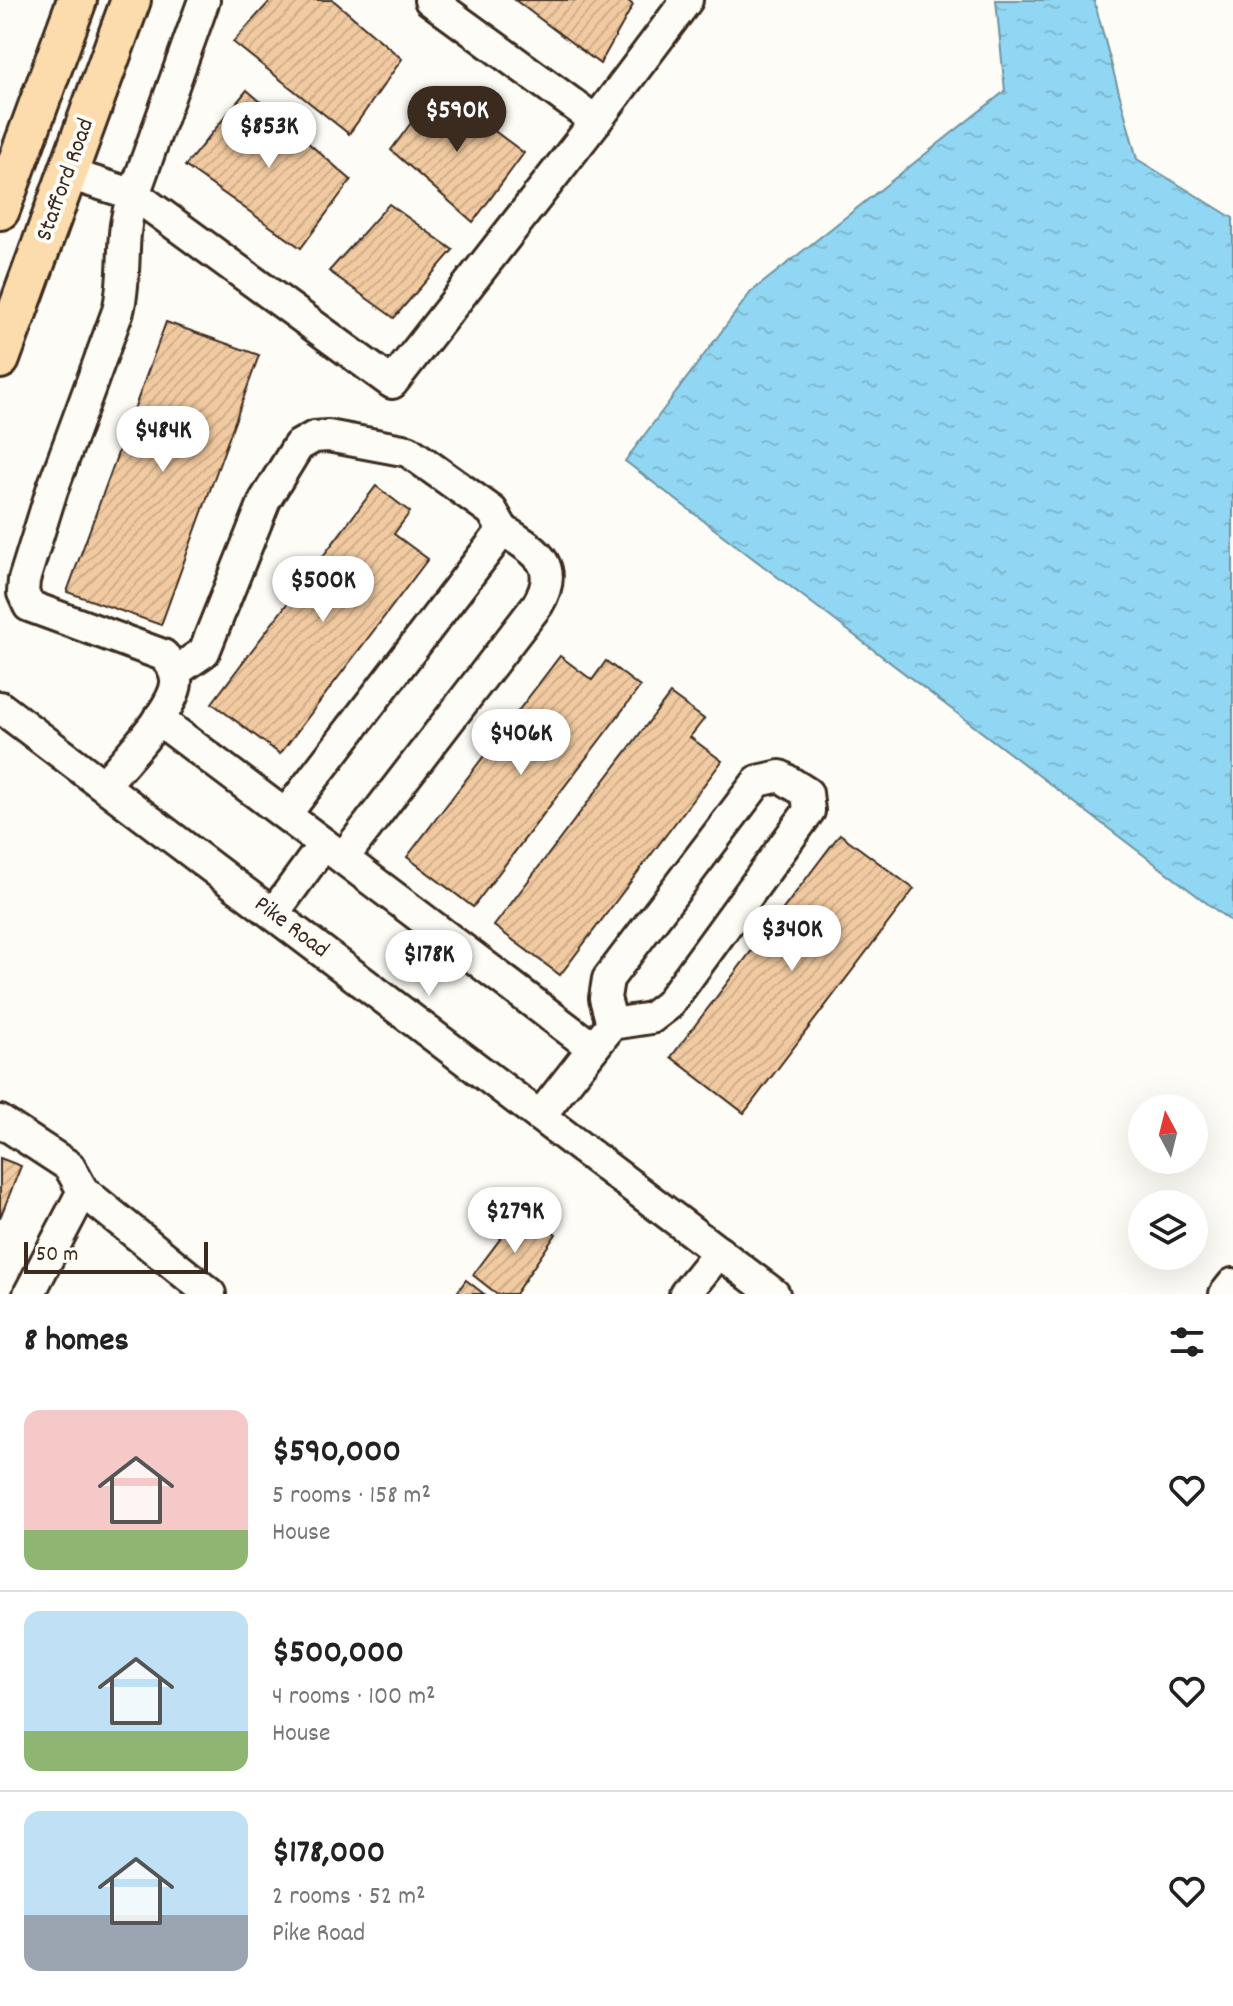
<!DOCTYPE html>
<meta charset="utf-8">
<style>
body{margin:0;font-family:Dekko,sans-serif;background:#f6f6f6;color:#222;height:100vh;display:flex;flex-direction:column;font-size:30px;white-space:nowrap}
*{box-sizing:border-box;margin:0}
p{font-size:26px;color:#767676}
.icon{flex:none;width:44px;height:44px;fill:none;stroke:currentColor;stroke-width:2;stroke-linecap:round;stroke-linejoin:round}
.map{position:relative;height:1294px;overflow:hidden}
.sheet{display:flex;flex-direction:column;background:#fff;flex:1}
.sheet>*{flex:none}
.needle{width:52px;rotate:353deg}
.buttons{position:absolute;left:1128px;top:1094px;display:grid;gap:16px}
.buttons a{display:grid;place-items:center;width:80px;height:80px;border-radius:50%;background:#fff;box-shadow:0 8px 32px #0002;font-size:40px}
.scale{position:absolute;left:24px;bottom:20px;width:184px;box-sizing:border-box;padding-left:8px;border:4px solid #3b2a1e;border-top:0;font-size:22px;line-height:28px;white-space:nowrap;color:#3b2a1e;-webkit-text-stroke:6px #fdfcf7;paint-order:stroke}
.price{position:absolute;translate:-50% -68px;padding:0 18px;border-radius:28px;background:#fff;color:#222;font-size:26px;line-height:52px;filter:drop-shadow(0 2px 4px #0008)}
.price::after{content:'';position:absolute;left:50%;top:48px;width:24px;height:18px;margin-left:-12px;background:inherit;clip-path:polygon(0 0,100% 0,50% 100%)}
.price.current{background:#3b2a1e;color:#fff}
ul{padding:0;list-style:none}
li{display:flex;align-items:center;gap:24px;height:200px;padding:0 24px}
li+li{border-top:2px solid #e0e0e0}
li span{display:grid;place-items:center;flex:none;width:224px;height:160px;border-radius:16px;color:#555}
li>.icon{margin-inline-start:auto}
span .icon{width:96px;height:96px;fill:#fffc;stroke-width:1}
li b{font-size:34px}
h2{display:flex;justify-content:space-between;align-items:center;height:96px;padding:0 24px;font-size:34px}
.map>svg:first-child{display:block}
.water{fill:url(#water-ripples);stroke:#6f929e;stroke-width:2}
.building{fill:url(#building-hatch);stroke:#3b2a1e;stroke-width:2}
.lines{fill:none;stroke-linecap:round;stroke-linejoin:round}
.minor-casing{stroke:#3b2a1e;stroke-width:36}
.major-casing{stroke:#3b2a1e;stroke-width:44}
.minor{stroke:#fdfcf7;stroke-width:30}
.major{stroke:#fcdcac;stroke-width:38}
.labels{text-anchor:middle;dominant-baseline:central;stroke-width:8;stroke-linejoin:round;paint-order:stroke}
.street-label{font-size:24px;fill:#3b2a1e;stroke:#fdfcf7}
</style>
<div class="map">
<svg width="1233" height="1294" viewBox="0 0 1233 1294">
<defs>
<pattern id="water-ripples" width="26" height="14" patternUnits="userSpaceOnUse" patternTransform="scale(2)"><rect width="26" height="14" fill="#91d7f3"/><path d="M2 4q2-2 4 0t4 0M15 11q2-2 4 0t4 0" fill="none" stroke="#7eb9d0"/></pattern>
<pattern id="building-hatch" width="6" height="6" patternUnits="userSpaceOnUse" patternTransform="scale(2)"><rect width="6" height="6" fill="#f1caa1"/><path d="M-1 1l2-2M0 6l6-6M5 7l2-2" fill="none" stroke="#d0ae8a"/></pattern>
</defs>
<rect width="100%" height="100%" fill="#fdfcf7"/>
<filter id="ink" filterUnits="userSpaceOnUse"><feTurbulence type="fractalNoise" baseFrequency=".0125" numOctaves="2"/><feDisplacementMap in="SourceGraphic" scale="16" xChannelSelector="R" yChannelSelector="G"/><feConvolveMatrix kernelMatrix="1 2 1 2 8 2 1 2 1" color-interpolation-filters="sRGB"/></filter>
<g filter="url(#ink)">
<path class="water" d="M996,0H1094L1137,159L1233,218V923L625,461L751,292L1005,91Z"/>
<g class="building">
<path d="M271,0H333L402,59L349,134L233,42Z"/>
<path d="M515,0H627L633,5L600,64Z"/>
<path d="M437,88L524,153L473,222L391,150Z"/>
<path d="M247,90L351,180L301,248L185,166Z"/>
<path d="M389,204L453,250L394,318L329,271Z"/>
<path d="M166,322L259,355L161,625L67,592Z"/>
<path d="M376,486L410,512L394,534L428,559L280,754L212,703Z"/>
<path d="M560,656L592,680L606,661L640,687L473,907L407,857Z"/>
<path d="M670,694L704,719L690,737L722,761L560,975L494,926Z"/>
<path d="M840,834L914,889L744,1113L671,1057Z"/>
<path d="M0,1158L21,1166L0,1218Z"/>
<path d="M522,1210L556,1234L515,1294H497L473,1275Z"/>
<path d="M466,1280L484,1294H456Z"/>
</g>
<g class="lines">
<defs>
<g id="minor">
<path d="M430,0L596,121L687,0"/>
<path d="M69,174L135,195L392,383L596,121"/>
<path d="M175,672L204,652L265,500L298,446L314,437L328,436L408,451L492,511L503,530"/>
<path d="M0,707L774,1294"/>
<path d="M158,719L324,844L273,914"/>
<path d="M104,785C122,763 174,710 176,683C177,672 171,663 163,655L29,606L23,593L24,580L52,490L118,311C127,276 120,240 130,206L204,0"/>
<path d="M286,814L503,530C533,550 562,563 538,604L343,858"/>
<path d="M324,844L593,1048"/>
<path d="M540,1116L612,1024L605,998L608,979L758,781L780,776L807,793L809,811L668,1005L651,1018L612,1024"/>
<path d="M0,1121L69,1166L83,1191L29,1294"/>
<path d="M83,1191L210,1294"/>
<path d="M685,1294L719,1252"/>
<path d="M1225,1294L1233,1284"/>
</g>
<g id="major">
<path d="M0,210L77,0"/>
<path d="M0,359L131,0"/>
</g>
</defs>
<use href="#minor" class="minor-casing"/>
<use href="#major" class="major-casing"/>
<use href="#minor" class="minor"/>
<use href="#major" class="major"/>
</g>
</g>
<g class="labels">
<g class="street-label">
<text transform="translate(66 180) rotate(-70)">Stafford Road</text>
<text transform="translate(291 928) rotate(37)">Pike Road</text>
</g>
</g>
</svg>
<div class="buttons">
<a><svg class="needle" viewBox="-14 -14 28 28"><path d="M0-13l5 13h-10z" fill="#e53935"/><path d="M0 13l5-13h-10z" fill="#767676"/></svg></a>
<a><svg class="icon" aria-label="layers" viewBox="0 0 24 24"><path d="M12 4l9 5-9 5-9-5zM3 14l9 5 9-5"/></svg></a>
</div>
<div class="scale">50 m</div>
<b class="price current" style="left:457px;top:154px">$590K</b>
<b class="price" style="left:269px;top:170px">$853K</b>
<b class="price" style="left:163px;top:474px">$484K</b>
<b class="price" style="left:323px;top:624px">$500K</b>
<b class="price" style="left:521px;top:777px">$406K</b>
<b class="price" style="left:792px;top:973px">$340K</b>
<b class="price" style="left:429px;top:998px">$178K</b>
<b class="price" style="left:515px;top:1255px">$279K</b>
</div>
<section class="sheet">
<h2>8 homes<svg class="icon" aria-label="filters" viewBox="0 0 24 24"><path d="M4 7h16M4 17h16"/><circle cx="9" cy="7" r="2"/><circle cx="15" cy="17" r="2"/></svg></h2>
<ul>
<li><span style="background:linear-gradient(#f6c9c9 75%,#8fb573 0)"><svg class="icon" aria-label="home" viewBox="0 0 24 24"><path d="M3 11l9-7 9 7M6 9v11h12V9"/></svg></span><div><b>$590,000</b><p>5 rooms · 158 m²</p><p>House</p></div><svg class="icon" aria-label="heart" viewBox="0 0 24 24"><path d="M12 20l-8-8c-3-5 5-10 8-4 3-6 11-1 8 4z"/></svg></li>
<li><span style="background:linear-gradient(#bfe0f5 75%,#8fb573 0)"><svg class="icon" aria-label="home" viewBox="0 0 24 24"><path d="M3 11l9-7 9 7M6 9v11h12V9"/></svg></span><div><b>$500,000</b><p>4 rooms · 100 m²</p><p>House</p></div><svg class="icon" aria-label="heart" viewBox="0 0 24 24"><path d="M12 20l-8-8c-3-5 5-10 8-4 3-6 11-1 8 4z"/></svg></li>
<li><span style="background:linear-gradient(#bfe0f5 65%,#9aa5b1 0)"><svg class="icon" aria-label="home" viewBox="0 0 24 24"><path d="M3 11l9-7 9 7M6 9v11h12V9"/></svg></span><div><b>$178,000</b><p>2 rooms · 52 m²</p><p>Pike Road</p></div><svg class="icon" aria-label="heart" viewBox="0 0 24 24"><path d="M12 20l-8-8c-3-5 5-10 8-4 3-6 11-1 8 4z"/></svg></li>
</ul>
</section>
